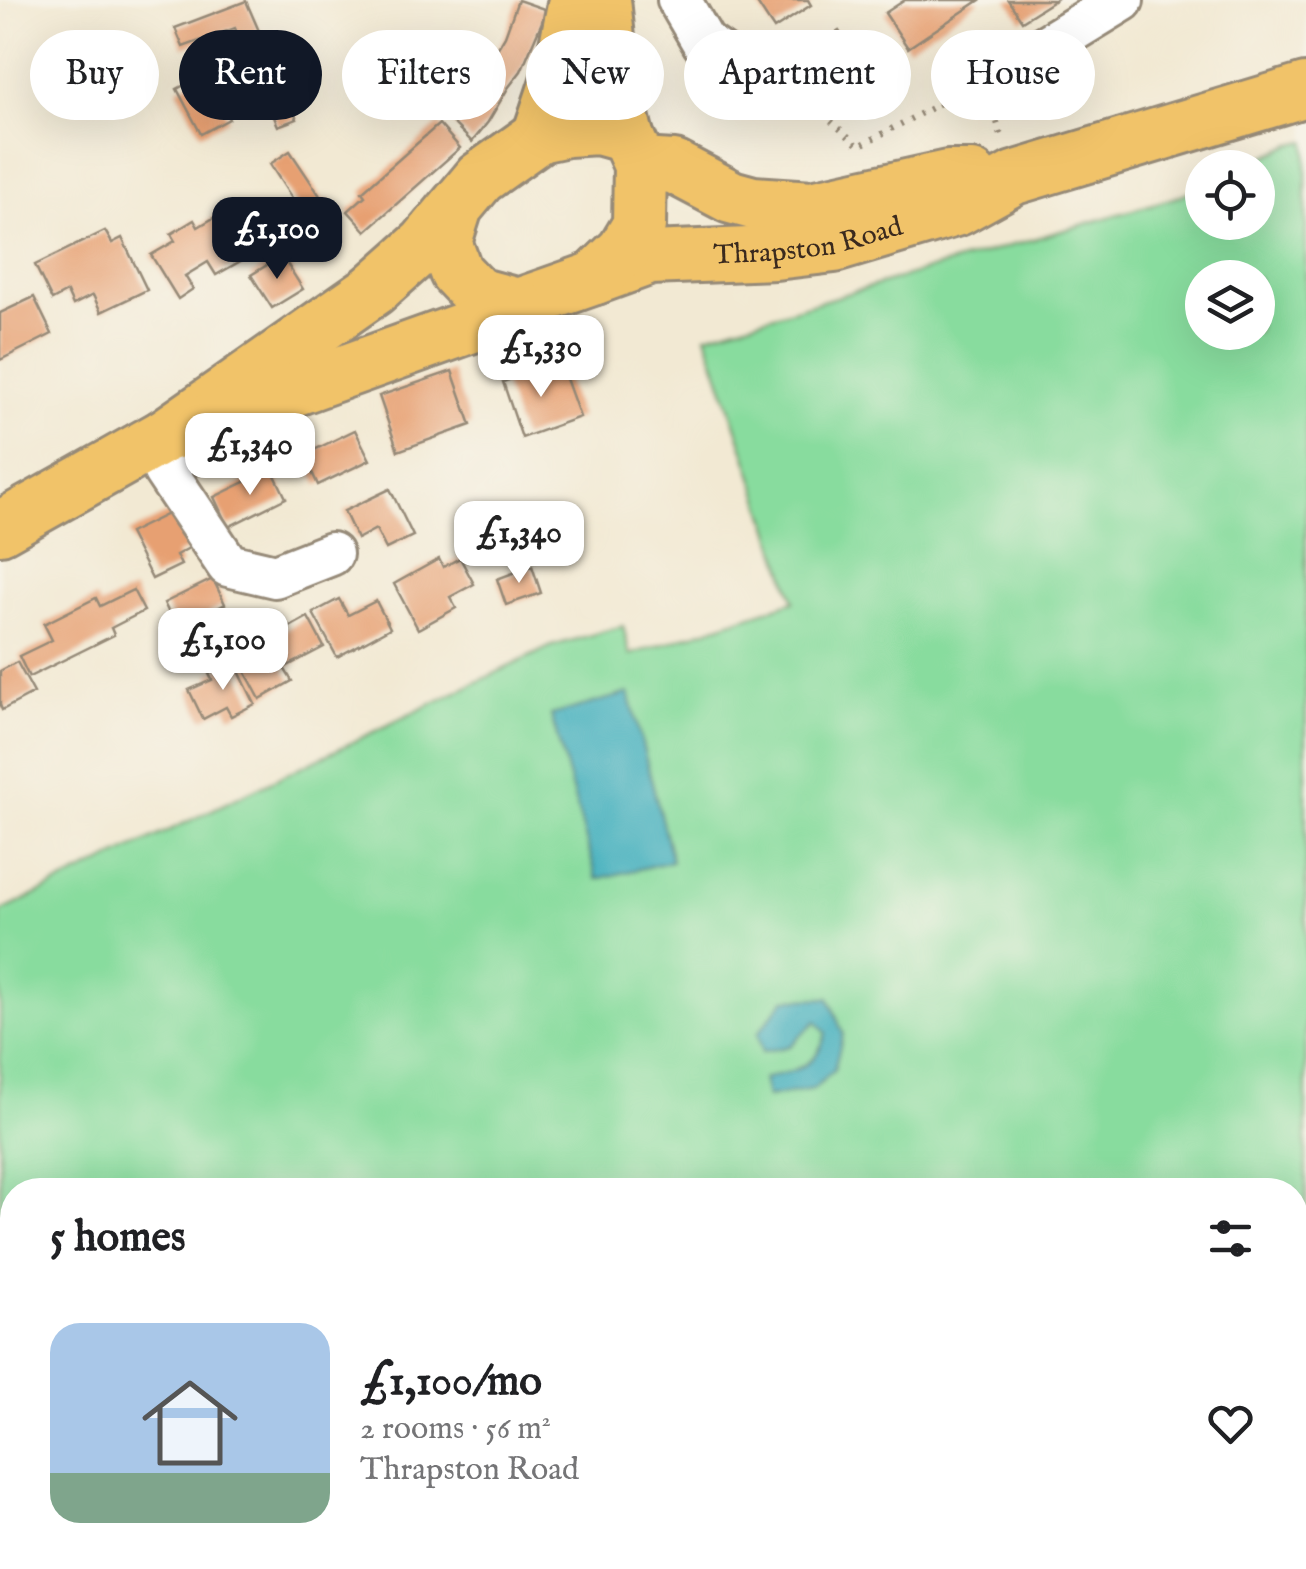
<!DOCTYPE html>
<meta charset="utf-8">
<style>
body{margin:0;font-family:"IM FELL English",serif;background:#f6f6f6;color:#202124;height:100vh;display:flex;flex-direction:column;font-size:38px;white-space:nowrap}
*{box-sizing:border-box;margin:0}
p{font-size:32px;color:#757577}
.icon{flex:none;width:55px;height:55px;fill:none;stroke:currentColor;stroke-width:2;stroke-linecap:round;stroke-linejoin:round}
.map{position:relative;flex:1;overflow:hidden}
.side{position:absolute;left:0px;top:1178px;width:1308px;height:392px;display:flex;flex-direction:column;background:#fff;border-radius:40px 40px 0 0;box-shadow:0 10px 40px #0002}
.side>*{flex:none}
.banner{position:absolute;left:30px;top:30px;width:1248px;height:90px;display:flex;gap:20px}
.fabs{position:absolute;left:1185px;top:150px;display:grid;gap:20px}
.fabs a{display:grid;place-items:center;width:90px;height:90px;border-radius:50%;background:#fff;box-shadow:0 10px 40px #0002;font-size:50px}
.price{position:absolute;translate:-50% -85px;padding:0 22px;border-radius:20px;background:#fff;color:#222;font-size:32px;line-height:65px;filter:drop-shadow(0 2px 5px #0008)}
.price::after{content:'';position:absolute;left:50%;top:60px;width:30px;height:22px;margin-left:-15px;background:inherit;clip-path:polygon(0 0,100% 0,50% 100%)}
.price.on{background:#111827;color:#fff}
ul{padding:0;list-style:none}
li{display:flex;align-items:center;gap:30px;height:250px;padding:0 50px}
li span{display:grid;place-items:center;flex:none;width:280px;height:200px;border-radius:30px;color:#555}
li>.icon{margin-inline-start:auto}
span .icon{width:120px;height:120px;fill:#fffc;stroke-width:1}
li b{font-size:42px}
h2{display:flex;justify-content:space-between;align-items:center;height:120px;padding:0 50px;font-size:42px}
.chip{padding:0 35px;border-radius:45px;background:#fff;box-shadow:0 10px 40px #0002;font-size:35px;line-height:90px}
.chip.on{background:#111827;color:#fff}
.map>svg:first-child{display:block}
.green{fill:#88dc9e;stroke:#62835e;stroke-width:2.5;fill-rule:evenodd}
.water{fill:#41afbd;stroke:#3e6c6e;stroke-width:2.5}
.building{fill:#e7a072}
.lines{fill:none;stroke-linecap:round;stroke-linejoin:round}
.minor-casing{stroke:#968a78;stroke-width:48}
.major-casing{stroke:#968a78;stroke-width:58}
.path{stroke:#968a78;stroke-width:6;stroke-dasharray:2.5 8;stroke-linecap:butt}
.minor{stroke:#fff;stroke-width:42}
.major{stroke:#f1c369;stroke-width:52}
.labels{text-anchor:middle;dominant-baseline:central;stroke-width:8;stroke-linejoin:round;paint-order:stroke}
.street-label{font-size:28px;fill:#3b2a1e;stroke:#f7f3e8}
</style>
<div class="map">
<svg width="1306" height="1569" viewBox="0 0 1306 1569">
<rect width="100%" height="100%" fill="#f7f3e8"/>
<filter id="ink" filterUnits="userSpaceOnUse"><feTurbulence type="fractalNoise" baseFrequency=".01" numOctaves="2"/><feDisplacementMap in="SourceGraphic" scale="20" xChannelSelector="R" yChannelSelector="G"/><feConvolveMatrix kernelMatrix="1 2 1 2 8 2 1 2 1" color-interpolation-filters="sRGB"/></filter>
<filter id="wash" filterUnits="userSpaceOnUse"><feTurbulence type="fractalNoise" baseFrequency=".0048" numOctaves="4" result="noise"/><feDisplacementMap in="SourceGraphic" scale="40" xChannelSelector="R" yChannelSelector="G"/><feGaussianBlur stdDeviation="2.25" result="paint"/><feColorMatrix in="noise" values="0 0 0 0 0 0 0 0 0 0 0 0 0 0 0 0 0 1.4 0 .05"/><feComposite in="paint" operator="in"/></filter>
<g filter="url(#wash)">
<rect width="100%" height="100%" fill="#f2e9d3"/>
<path class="green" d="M1306,141V1318L1295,1322V1190H12V1558H1049L1047,1569H0V912L552,646L623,626L630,655L794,601L706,335L1177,197L1202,186V222H1258V168L1242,167L1292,144ZM1202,278H1258V332H1202Z"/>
<g class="water">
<path d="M629,693L672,861L597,879L551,715Z"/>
<path d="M829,998L843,1034L834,1070L813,1089L767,1097L763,1079C795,1070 816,1069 826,1033L816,1021L790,1046L762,1052L758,1033L785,999Z"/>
<path d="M1306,1318V1569H1047L1049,1558H1295V1322Z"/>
</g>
<g id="blocks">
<g class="building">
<path d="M518,0L547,10L521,71L508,88L488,122L472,142L450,120L465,103L505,36Z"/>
<path d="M755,0H808L811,5L774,29Z"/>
<path d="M905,0H980L908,48L885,13Z"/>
<path d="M1008,0H1055L1022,21Z"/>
<path d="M246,1L297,119L278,126L235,28L183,47L175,28Z"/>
<path d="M839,31L873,83L845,101L811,49Z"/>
<path d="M205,74L229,119L201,134L177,89Z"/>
<path d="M439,124L460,148L366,231L348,211L365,196L362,192Z"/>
<path d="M290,151L324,202L328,200L338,228L294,246L283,217L300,211L270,164Z"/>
<path d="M217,216L244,259L216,275L208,262L185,276L193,289L178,299L151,255L175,241L171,234L194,220L198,227Z"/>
<path d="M105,231L112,243L122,238L147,290L101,312L93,295L73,305L67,292L52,300L35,265Z"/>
<path d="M282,256L303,289L272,308L251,275Z"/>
<path d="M34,297L52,334L0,360V313Z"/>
<path d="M560,362L580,417L522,438L503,382Z"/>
<path d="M452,371L471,425L398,451L379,396Z"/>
<path d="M355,430L370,460L318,485L304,455Z"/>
<path d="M272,469L286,498L228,527L214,497Z"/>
<path d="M390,489L413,536L386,549L376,529L357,539L344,511Z"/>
<path d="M172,512L189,548L176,555L181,565L152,579L129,533Z"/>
<path d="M460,558L474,584L450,597L456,608L418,629L394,584L439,559L443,567Z"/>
<path d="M532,566L541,593L506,605L497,579Z"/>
<path d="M213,579L225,604L208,613L218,634L187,649L164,603Z"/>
<path d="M133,590L144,611L111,628L114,635L29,677L19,656L52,640L44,624L96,598L100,606Z"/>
<path d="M339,599L348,615L376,601L390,628L337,657L313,613Z"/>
<path d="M308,617L324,647L284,668L292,681L260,699L237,656Z"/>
<path d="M234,661L255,704L231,716L226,707L203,719L189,690L212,680L209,674Z"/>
<path d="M17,662L34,693L2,710L0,705V671Z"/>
</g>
</g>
</g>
<g filter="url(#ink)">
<use href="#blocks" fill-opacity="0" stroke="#968a78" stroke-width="2.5"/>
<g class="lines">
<defs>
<g id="minor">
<path d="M679,0L704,43L734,64"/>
<path d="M984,80L1017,64L1122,0"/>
<path d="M151,442L165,471L228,565L275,576L331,554"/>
</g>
<g id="major">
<path d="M604,0L612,76L627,136"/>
<path d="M539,136L561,70L575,0"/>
<path d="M640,165L674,167L731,197L753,203L812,207L948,177H972"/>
<path id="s1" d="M595,278L650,258L775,253L834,246L958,209L1014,178L1306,90"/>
<path d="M164,436L373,290L425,244L480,178L539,136L567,130L598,128L627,136L640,165L639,225L624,250L595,278L518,305L477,294L456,272L445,242L456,207"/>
<path d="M0,528L164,436L472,326L518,305"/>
</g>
</defs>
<use href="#minor" class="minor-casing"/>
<use href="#major" class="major-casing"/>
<g class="path">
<path d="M764,73L785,80L859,146L954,96"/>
<path d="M994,112L1002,139"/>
<path d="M0,1408L12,1440"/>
<path d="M66,1558L71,1569"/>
</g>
<use href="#minor" class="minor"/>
<use href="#major" class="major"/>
</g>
</g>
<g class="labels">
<g class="street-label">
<text stroke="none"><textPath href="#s1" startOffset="218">Thrapston Road</textPath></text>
</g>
</g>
</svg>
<div class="fabs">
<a><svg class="icon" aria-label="locate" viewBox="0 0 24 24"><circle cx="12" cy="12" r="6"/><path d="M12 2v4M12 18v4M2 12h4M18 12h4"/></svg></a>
<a><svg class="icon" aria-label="layers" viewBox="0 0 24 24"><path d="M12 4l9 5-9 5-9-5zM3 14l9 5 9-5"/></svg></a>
</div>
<b class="price on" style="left:277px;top:282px">£1,100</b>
<b class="price" style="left:541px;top:400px">£1,330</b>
<b class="price" style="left:250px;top:498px">£1,340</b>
<b class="price" style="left:519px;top:586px">£1,340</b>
<b class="price" style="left:223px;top:693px">£1,100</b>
<div class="banner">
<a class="chip">Buy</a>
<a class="chip on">Rent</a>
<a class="chip">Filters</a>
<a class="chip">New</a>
<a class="chip">Apartment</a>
<a class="chip">House</a>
</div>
<section class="side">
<h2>5 homes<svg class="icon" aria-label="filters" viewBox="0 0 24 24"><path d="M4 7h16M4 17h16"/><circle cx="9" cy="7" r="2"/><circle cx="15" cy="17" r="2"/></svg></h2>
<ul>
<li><span style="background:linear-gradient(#a9c7e8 75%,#7fa58c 0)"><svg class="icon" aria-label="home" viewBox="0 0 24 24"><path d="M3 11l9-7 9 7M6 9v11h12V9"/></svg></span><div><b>£1,100/mo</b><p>2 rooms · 56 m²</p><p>Thrapston Road</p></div><svg class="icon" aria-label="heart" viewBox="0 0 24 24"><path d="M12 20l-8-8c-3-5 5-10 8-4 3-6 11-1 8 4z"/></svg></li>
</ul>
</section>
</div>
